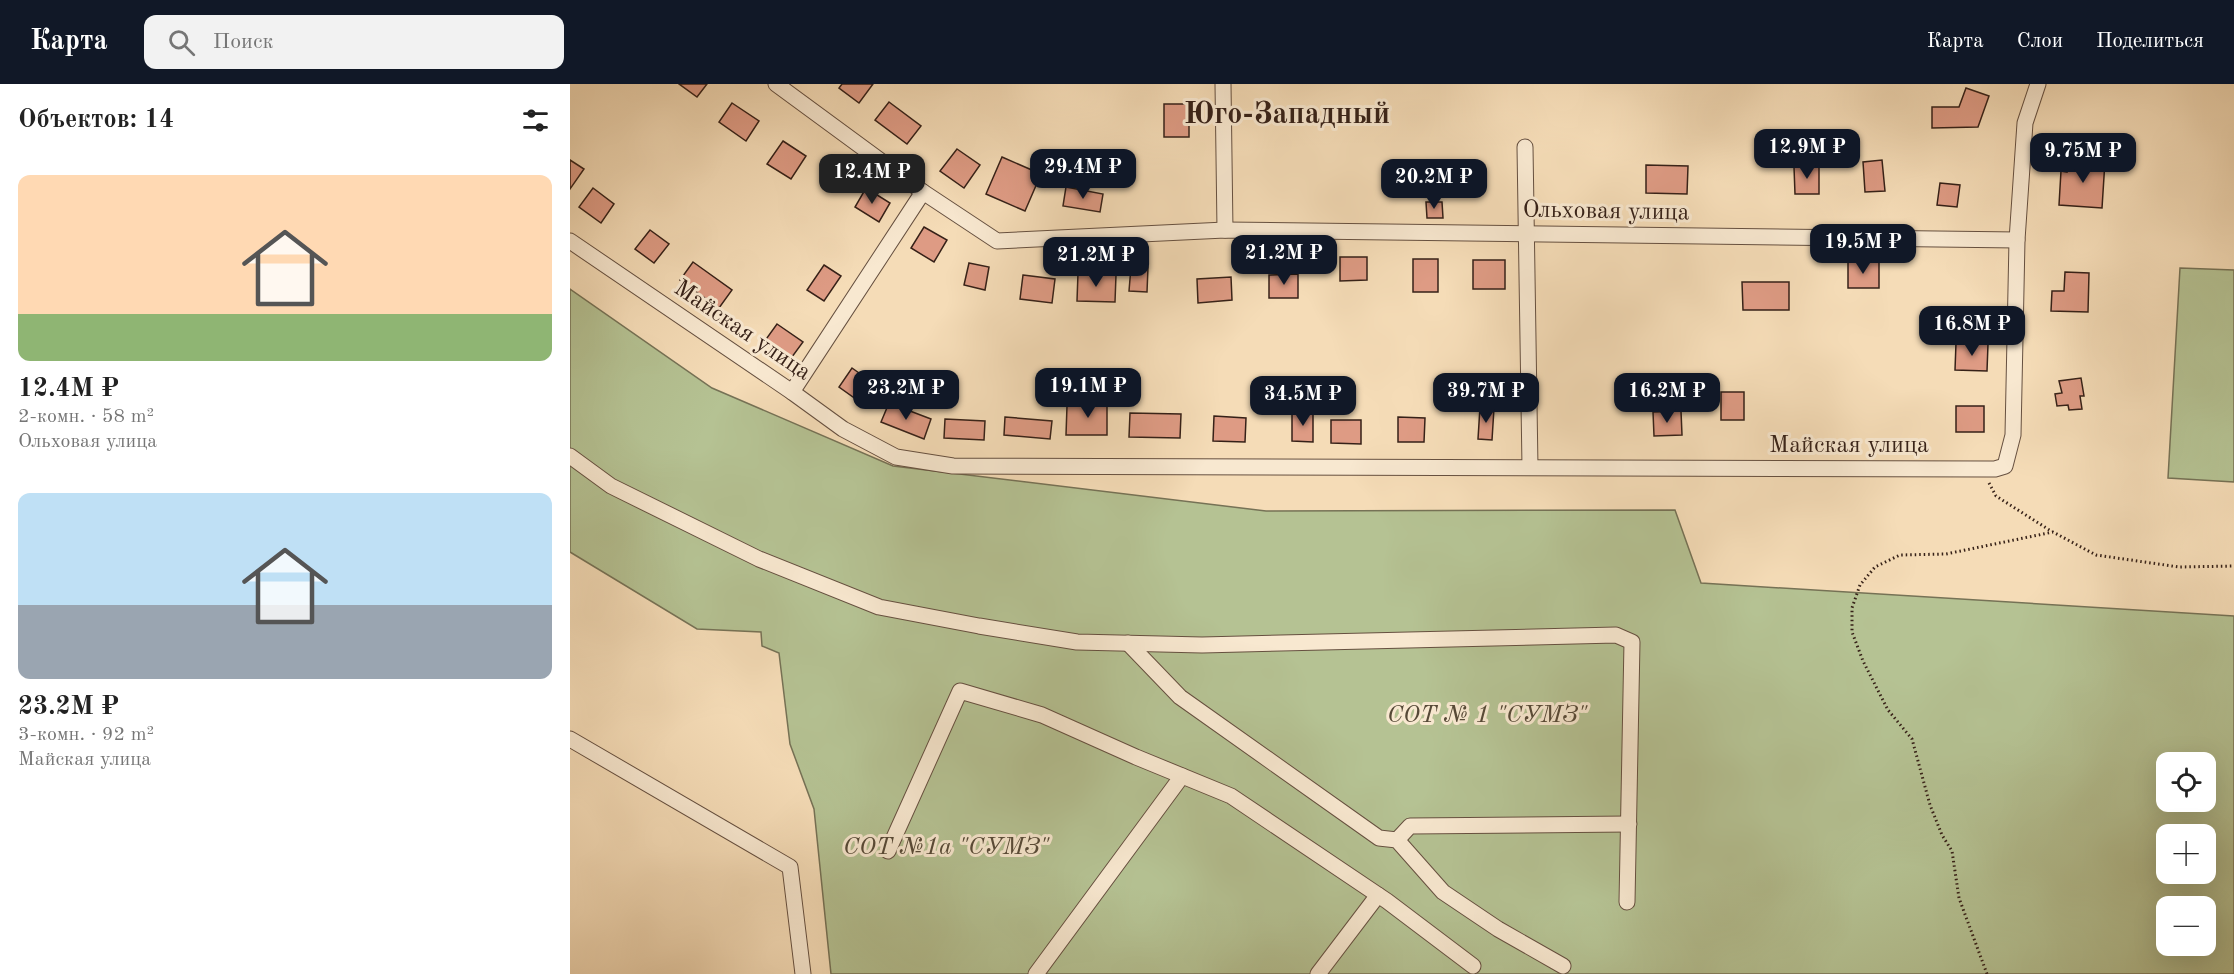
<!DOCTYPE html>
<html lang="ru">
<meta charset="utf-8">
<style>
body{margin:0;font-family:"Old Standard TT",serif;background:#f2f2f2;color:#222;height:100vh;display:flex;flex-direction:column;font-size:22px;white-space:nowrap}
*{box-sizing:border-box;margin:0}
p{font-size:20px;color:#767676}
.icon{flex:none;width:33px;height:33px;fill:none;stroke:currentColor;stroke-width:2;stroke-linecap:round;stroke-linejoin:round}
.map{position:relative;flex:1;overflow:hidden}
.side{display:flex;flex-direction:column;background:#fff;width:570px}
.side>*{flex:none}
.buttons{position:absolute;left:1586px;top:668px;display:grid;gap:12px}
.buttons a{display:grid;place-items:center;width:60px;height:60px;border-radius:12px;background:#fff;box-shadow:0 6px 24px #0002;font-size:30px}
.price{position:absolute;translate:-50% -51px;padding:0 14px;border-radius:12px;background:#111827;color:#fff;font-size:20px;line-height:39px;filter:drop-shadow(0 2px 3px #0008)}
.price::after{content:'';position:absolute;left:50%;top:36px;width:18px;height:14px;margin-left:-9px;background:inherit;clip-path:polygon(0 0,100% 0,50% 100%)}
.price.on{background:#222;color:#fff}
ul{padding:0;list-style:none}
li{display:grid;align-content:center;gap:12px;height:318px;padding:0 18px}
li span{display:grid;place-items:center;height:186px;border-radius:12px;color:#555}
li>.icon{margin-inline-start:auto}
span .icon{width:108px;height:108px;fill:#fffc;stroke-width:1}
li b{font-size:26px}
h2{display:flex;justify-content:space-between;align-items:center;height:72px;padding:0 18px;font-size:26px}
header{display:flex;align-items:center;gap:36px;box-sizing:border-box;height:84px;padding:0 30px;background:#111827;color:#fff}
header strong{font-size:28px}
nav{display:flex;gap:33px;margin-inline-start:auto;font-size:21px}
.search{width:420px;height:54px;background:#f2f2f2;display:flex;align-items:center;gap:15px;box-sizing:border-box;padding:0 21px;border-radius:12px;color:#767676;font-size:22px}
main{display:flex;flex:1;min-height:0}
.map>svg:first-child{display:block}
.green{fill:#b5c293;stroke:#767256;stroke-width:1.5;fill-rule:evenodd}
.building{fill:#de9b84;stroke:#362118;stroke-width:1.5}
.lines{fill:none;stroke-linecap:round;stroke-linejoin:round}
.minor-casing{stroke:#665040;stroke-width:17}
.path{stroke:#362118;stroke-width:3;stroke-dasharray:1.5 3;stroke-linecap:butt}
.minor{stroke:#f8e8d0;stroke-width:15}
.labels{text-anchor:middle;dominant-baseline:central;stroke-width:6;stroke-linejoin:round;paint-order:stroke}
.street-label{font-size:24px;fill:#362118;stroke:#f8e8d0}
.park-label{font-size:24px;font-style:italic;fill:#564937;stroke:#f8e8d0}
.district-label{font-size:30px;font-weight:bold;fill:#362118;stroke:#f8e8d0}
</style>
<header>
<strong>Карта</strong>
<div class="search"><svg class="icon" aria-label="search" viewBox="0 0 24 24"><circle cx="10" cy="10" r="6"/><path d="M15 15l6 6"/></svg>Поиск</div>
<nav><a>Карта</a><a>Слои</a><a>Поделиться</a></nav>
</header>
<main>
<section class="side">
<h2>Объектов: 14<svg class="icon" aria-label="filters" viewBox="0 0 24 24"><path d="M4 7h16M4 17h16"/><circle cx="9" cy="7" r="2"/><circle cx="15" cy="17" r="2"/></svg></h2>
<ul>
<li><span style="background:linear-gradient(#ffd9b3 75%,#8fb573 0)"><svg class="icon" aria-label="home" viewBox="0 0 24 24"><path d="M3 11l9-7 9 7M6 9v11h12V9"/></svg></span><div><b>12.4M ₽</b><p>2-комн. · 58 m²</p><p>Ольховая улица</p></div></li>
<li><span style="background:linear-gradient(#bfe0f5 60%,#9aa5b1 0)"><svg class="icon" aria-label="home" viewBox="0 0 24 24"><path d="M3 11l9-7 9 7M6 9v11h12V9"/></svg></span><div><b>23.2M ₽</b><p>3-комн. · 92 m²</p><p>Майская улица</p></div></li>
</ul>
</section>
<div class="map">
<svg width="1664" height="890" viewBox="0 0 1664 890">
<rect width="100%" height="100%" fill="#f5dcb7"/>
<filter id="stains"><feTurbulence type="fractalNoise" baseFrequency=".00333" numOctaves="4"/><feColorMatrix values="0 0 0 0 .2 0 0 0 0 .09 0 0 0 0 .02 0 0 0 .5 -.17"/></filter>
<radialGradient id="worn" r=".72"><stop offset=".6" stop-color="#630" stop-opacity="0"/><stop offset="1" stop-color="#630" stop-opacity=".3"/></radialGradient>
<g class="green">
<path d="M1610,184L1664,186V398L1598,394Z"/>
<path d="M0,205L142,304L323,382L696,427L1105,426L1131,499L1664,532V890H261L244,725L220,660L209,569L192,562L191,548L127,545L0,468ZM1596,678H1635V717H1596ZM1596,750H1635V789H1596ZM1596,822H1635V861H1596Z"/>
</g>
<g class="building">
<path d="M109,0H137L127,13Z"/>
<path d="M272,0H303L289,19L269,4Z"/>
<path d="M1396,4L1419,12L1408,43L1362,44V23H1389Z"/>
<path d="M319,18L351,42L337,60L305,36Z"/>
<path d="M162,19L189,37L176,57L149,38Z"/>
<rect x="594" y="20" width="25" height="33"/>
<path d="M213,57L236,72L221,95L197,80Z"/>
<path d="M387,65L410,81L394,104L370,87Z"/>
<path d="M432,73L471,90L455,127L416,110Z"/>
<path d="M1498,74L1535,77L1532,124L1489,121L1491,87L1497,88Z"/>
<path d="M0,76L14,85L0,105Z"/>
<path d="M1312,76L1315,107L1295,108L1293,78Z"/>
<path d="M1076,81L1118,82L1117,110L1076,109Z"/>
<path d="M1224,83H1249V110H1225Z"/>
<path d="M1370,99L1390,101L1387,123L1367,121Z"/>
<path d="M496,103L533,110L530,128L493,122Z"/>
<path d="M23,104L44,120L31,139L9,123Z"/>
<path d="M296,104L320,119L309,138L285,123Z"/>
<path d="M856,118H872L873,134H857Z"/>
<path d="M354,143L377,156L364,178L341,164Z"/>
<path d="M80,146L99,160L84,179L65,165Z"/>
<path d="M770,173H797V196L770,197Z"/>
<rect x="843" y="175" width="25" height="33"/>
<rect x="903" y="176" width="32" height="29"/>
<path d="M123,178L162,206L149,224L110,196Z"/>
<rect x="1278" y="178" width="31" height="26"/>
<path d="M399,179L419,183L415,206L394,201Z"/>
<path d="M254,181L271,192L254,217L237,206Z"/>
<path d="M561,183H578L577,208L559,207Z"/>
<path d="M1495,188L1519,189L1518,228L1481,227L1482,207H1494Z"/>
<path d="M508,189L546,191L545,218L507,217Z"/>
<path d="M728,190V214H699V191Z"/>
<path d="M453,191L485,195L482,219L450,215Z"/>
<path d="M661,193L662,216L628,219L627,195Z"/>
<path d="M1172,198H1219V226H1173Z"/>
<path d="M207,240L233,258L219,277L194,258Z"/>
<path d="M1386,259L1418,260L1417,287L1385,286Z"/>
<path d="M282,284L303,299L290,318L269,303Z"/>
<path d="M1511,294L1514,312H1510L1512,325L1499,326L1498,321L1487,322L1485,310L1492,309L1489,297Z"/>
<rect x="1151" y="308" width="23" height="28"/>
<path d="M521,313L537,314V351H496L497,322H521Z"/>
<path d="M319,319L361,335L354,355L311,338Z"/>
<rect x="1386" y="322" width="28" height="26"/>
<path d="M910,323L924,324L922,356L908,355Z"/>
<path d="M1111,327L1112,351L1084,352L1083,328Z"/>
<path d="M560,329L611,330L610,354L559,353Z"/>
<path d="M722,329H743V358L722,357Z"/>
<path d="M644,332L676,334L675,358L643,357Z"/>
<path d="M435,333L482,337L480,355L434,351Z"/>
<path d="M828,333L855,334L854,358H828Z"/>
<path d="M375,335L415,337L414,356L374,354Z"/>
<path d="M761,336H791V360L761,359Z"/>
</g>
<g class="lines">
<defs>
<g id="minor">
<path d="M206,0L353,108L427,157L655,146L1447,156"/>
<path d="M653,0L655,146"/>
<path d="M955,63L960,383"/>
<path d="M0,157L222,308L273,345L326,373L383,382C731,385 1078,386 1425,385L1435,382L1443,351L1447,156L1455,39L1468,0"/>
<path d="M222,308L353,108"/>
<path d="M0,372L41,402L189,475L309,523L409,542L507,558L632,561L1046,551L1062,558L1057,818"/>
<path d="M558,559L610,613L809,754L827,756L873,808L928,845L993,882"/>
<path d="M0,655L220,783L233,890"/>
<path d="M827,756L840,742L1059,740"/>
<path d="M318,767L390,607L472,631L566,673L661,712L817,817L903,882"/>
<path d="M466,890L612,692"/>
<path d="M748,890L808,811"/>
</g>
</defs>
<use href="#minor" class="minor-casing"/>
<g class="path">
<path d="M1419,399L1426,412L1481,447"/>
<path d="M1417,890L1389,814L1382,767L1372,751L1360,721L1342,655L1318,626L1293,577L1282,548V524L1290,501L1305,483L1330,471L1376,470L1483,448L1526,471L1609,483L1664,482"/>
</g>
<use href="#minor" class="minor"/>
</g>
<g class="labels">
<g class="street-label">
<text transform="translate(1036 128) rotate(1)">Ольховая улица</text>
<text transform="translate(172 247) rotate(34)">Майская улица</text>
<text x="1279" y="362">Майская улица</text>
</g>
<g class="park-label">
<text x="917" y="632">СОТ № 1 "СУМЗ"</text>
<text x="376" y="764">СОТ №1а "СУМЗ"</text>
</g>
<g class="district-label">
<text x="717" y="31">Юго-Западный</text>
</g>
</g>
<rect width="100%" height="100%" filter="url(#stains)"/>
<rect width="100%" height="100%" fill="url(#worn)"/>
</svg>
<div class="buttons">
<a><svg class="icon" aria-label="locate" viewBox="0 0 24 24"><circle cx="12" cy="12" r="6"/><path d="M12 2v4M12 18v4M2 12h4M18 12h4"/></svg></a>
<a>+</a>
<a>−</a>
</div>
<b class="price" style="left:1237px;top:96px">12.9M ₽</b>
<b class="price" style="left:1513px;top:100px">9.75M ₽</b>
<b class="price" style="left:513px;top:116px">29.4M ₽</b>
<b class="price on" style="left:302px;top:121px">12.4M ₽</b>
<b class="price" style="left:864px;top:126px">20.2M ₽</b>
<b class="price" style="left:1293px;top:191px">19.5M ₽</b>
<b class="price" style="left:714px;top:202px">21.2M ₽</b>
<b class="price" style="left:526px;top:204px">21.2M ₽</b>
<b class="price" style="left:1402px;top:273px">16.8M ₽</b>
<b class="price" style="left:518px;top:335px">19.1M ₽</b>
<b class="price" style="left:336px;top:337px">23.2M ₽</b>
<b class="price" style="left:916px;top:340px">39.7M ₽</b>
<b class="price" style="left:1097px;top:340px">16.2M ₽</b>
<b class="price" style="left:733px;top:343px">34.5M ₽</b>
</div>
</main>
